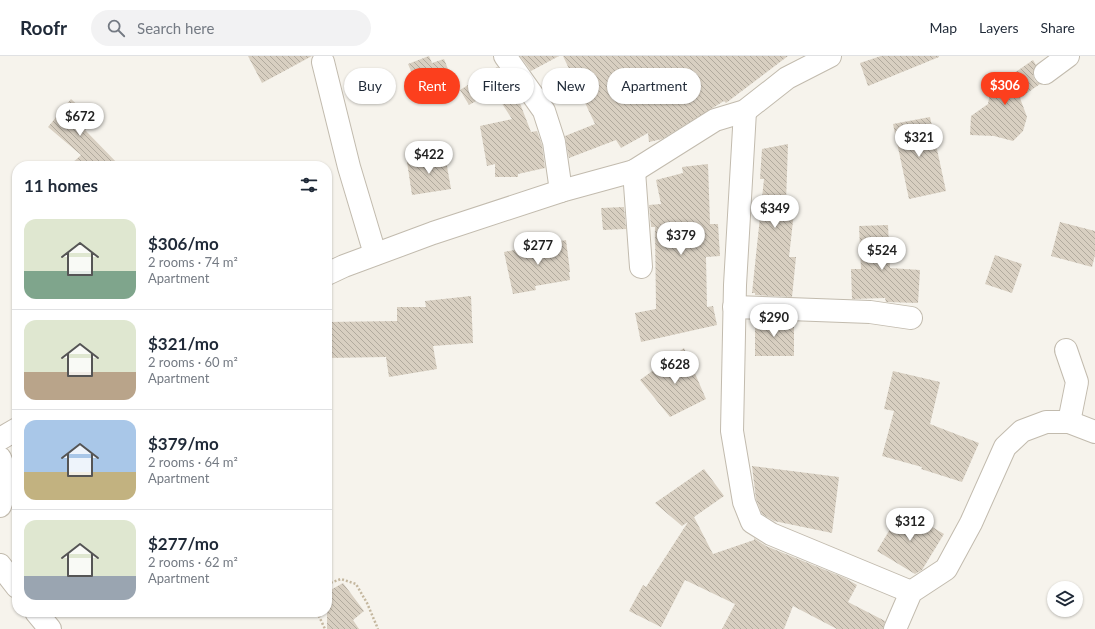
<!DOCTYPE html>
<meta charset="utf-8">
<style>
body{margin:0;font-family:Lato,sans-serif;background:#f2f2f3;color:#1f2937;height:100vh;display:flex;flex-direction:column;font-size:15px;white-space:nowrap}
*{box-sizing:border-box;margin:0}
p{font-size:13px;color:#747a83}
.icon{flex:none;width:22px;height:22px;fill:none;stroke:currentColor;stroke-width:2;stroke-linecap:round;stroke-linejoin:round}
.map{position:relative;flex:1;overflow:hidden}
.details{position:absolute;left:12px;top:105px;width:320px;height:456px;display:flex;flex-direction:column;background:#fff;border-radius:16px;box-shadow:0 1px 3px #0004}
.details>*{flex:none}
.banner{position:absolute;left:344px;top:12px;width:380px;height:36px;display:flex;gap:8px}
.tools{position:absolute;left:1047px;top:525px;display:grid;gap:8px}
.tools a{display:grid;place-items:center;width:36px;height:36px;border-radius:50%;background:#fff;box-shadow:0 1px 3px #0004;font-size:20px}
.price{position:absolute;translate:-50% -34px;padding:0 9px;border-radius:14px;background:#fff;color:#222;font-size:13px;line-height:26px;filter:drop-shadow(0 1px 2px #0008)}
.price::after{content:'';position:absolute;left:50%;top:24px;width:12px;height:9px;margin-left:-6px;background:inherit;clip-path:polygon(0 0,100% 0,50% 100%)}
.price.on{background:#fc3f1d;color:#fff}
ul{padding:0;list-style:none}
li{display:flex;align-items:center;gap:12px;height:100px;padding:0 12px}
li+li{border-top:1px solid #e0e1e3}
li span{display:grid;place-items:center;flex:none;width:112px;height:80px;border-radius:12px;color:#555}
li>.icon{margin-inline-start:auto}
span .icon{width:48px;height:48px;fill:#fffc;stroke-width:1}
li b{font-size:17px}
h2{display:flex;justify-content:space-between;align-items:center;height:48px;padding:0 12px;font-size:17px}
.chip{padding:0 14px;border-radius:18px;background:#fff;box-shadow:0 1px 3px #0004;font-size:14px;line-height:36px}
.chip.on{background:#fc3f1d;color:#fff}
header{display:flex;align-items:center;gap:24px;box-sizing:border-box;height:56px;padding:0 20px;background:#fff;border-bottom:1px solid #e0e1e3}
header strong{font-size:19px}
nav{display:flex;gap:22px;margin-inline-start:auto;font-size:14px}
.search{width:280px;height:36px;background:#f2f2f3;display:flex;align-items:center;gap:10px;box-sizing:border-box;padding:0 14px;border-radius:22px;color:#747a83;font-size:15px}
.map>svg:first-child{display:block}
.building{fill:url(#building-back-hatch)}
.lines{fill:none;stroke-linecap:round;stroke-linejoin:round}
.minor-casing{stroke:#c2bbae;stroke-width:24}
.path{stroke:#c4b79f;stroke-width:2.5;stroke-dasharray:2 2;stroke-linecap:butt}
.minor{stroke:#fff;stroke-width:22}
</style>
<header>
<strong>Roofr</strong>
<div class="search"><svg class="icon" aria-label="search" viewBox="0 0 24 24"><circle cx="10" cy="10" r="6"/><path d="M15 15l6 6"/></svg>Search here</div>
<nav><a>Map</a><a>Layers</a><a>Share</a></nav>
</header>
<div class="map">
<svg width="1095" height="573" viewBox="0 0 1095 573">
<defs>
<pattern id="building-back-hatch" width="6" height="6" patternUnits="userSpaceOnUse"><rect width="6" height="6" fill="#d8cfc1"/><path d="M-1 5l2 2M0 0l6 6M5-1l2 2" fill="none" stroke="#b1aa9e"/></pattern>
</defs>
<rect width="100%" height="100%" fill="#f6f3ec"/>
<g class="building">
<path d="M248,0H312L262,27Z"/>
<path d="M429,0L432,7L444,3L456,33L424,46L408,8Z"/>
<path d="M520,0H559L531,15Z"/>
<path d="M563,0H788L726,47L724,45L662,83L649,86L648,77L621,92L616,84L569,102L565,80L595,68Z"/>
<path d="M881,0H939V1L868,30L860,7Z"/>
<path d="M1033,4L1036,9L1033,19L1035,25L1040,28L1020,42L1027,61L1023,75L1013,85L994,80L970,79L971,60L988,48L992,25L1001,26Z"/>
<path d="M497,11L516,37L531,76L537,75L542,89L545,112L518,118V121H495V108L487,110L480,70L512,63L494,35L469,49L460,34Z"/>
<path d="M71,43L94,64L85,74L120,110H69L81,99L48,71Z"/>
<path d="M930,61L946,135L909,143L893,68Z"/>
<path d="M788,88L786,146L795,147L789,201H796L792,241L755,239V237H752L764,123H760L762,93Z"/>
<path d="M445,99L451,133L412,139L407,106Z"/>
<path d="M708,108L710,168H718L720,200L706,201L707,251L713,250L717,269L641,286L635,257L656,253L655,171H651L649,149L661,148L656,124L683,117L682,111Z"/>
<path d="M624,151L626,173L603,174L601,152Z"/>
<path d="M1060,166L1095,175V199L1092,211L1051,200Z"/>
<path d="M888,169L890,212L920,214L918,247L886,246L885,242L852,243L851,213H861L859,170Z"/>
<path d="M566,184L570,216H569L570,224L535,230L536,234L513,238L504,196Z"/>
<path d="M995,199L1022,208L1012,237L985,228Z"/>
<path d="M471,240L473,287L433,290L437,313L389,321L386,301L327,302V266L397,265V251H426L425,245Z"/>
<path d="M755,264L794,266V300H755Z"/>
<path d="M684,292L706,343L670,361L640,324Z"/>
<path d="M893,315L940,326L930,368L979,387L962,426L921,413L922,411L882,400L894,355L884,353Z"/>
<path d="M752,410L839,421L832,477L774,465L762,458L756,443Z"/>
<path d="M704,413L724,440L694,461L713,498L754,484V482L766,490L845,522L857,529L848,546L885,565L883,573H837L793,550L784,573H722L735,548L685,524L661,571L629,555L643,529L646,531L688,466L682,470L655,447Z"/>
<path d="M902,453L944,478L922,514L915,518L877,495Z"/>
<path d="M343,527L364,555L353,564L359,573H327V536Z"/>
</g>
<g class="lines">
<defs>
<g id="minor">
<path d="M505,0L544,55L554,86L561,135"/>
<path d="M323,6L349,111L375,198"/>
<path d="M1045,17L1068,0"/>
<path d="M745,55L735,229L732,375L744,446L752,466L771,478L911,536"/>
<path d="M634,115L641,211"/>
<path d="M327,218L344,210L433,177L561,135L634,115L715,64L745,55L787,22L830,0"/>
<path d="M734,251L870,256L911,262"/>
<path d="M1066,294L1077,326L1069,366"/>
<path d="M0,383L17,373"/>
<path d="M0,402C8,421 7,431 0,450"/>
<path d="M0,509L17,531"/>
<path d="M36,556L50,573"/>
<path d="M895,573L911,536L946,513L971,467L1005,391L1022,375L1046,366H1069L1095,376"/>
</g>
</defs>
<use href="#minor" class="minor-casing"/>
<g class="path">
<path d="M327,528L341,523L356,528L367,547L378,573"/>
<path d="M317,556L325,573"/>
</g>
<use href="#minor" class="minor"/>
</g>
</svg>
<div class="tools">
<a><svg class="icon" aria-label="layers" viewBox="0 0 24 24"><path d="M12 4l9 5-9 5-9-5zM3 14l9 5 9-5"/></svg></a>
</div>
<b class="price on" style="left:1005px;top:50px">$306</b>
<b class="price" style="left:80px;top:81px">$672</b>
<b class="price" style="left:919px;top:102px">$321</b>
<b class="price" style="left:429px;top:119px">$422</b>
<b class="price" style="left:775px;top:173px">$349</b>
<b class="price" style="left:681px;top:200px">$379</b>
<b class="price" style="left:538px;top:210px">$277</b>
<b class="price" style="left:882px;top:215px">$524</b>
<b class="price" style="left:774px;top:282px">$290</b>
<b class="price" style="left:675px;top:329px">$628</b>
<b class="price" style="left:910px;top:486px">$312</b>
<div class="banner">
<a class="chip">Buy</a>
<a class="chip on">Rent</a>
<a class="chip">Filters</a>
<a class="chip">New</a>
<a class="chip">Apartment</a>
</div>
<section class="details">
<h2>11 homes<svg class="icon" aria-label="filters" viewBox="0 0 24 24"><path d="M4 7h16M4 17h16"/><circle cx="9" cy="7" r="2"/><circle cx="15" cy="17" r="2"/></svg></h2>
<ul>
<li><span style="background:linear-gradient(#dfe7d0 65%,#7fa58c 0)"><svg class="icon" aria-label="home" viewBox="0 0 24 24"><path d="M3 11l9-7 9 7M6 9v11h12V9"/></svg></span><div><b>$306/mo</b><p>2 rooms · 74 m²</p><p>Apartment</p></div></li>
<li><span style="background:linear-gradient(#dfe7d0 65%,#b9a48a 0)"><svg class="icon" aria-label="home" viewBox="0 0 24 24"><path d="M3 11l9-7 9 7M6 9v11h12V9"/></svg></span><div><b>$321/mo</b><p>2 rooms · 60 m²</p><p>Apartment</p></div></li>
<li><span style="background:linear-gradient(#a9c7e8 65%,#c2b280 0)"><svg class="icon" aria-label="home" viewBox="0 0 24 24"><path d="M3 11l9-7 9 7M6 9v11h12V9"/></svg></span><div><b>$379/mo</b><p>2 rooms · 64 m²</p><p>Apartment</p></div></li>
<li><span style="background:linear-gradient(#dfe7d0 70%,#9aa5b1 0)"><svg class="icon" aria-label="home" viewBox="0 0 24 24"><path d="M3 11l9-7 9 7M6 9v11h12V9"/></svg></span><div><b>$277/mo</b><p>2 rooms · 62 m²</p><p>Apartment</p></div></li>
</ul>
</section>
</div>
